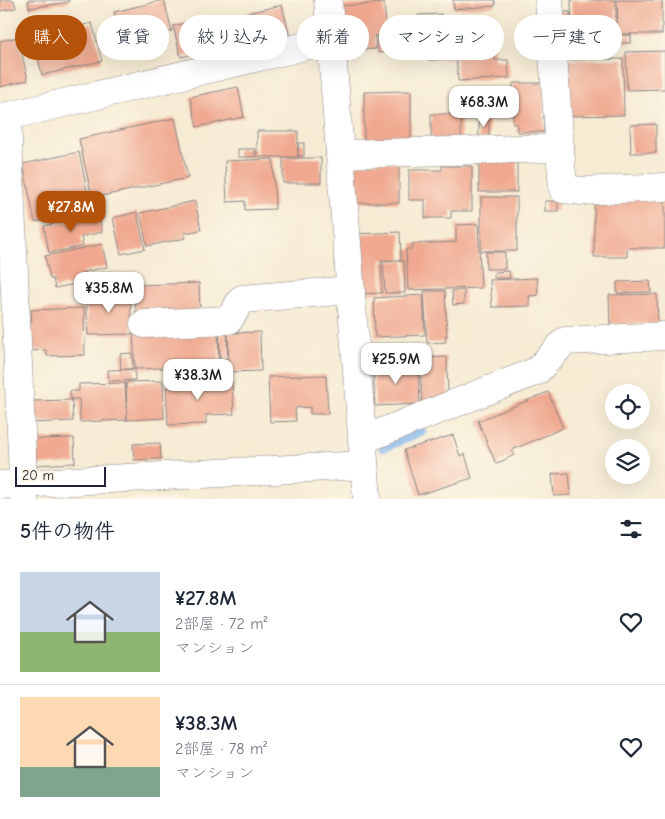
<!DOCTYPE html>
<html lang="ja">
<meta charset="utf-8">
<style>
body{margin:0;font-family:"Comic Neue","Klee One",sans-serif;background:#f2f2f3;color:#1f2937;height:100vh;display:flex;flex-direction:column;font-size:19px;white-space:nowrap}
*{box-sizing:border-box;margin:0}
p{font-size:16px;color:#747a83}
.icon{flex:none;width:28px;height:28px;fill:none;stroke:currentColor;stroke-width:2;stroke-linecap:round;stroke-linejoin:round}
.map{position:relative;height:499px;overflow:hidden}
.drawer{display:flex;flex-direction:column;background:#fff;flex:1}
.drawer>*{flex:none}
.guide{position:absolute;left:15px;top:15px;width:635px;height:45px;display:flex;gap:10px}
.controls{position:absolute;left:605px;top:384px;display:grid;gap:10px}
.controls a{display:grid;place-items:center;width:45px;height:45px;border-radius:50%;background:#fff;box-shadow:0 5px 20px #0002;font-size:25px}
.scale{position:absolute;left:15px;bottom:12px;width:91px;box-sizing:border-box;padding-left:5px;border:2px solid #22223b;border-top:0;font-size:14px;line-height:18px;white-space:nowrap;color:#22223b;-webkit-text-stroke:4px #fcf5e5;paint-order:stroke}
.price{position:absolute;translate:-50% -42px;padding:0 11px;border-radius:10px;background:#fff;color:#222;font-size:16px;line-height:32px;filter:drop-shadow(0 1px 2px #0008)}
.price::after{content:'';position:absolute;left:50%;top:30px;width:15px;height:11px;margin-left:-8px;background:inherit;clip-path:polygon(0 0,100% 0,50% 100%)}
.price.active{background:#b45309;color:#fff}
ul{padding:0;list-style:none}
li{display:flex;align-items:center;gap:15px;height:125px;padding:0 20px}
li+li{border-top:1px solid #e0e1e3}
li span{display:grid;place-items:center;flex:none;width:140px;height:100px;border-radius:0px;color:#555}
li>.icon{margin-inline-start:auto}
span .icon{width:60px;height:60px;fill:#fffc;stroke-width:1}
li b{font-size:21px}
h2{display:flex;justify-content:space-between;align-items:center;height:60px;padding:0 20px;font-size:21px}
.pill{padding:0 18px;border-radius:22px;background:#fff;box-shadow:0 5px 20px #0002;font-size:18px;line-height:45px}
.pill.active{background:#b45309;color:#fff}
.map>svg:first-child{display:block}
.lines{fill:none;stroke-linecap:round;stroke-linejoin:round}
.stream{stroke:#7eb6ee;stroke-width:9}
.building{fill:#f0a990}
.minor-casing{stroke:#8c8687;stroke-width:29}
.minor{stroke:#fff;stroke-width:28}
</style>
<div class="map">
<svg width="665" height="499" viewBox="0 0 665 499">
<rect width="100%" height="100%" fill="#fcf5e5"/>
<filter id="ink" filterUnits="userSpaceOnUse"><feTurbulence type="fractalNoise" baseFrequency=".02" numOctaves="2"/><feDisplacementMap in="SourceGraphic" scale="10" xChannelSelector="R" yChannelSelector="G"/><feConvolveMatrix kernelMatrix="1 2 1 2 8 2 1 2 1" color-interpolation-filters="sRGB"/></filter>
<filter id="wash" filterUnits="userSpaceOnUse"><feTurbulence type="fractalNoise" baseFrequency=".0096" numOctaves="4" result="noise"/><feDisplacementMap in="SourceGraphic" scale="20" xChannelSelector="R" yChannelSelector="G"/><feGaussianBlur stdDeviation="1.12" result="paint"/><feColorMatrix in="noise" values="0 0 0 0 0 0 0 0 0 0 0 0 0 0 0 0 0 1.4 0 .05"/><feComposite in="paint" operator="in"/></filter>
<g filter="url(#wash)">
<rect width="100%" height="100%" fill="#f6ebd3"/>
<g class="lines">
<path class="stream" d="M383,448L422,431"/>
</g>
<g id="blocks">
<g class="building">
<path d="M0,0H14L16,8L0,11Z"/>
<path d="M28,0H69V2L29,8Z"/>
<path d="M164,0L172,31L160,34V37L142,42L143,48L125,52L114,12Z"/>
<path d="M453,0H495V6L454,9Z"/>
<path d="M571,0H616V34H614V39H602L601,34V46H594L593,35H572Z"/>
<path d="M617,0H662V34H618Z"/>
<path d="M384,3L387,35L374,36H375L376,49L342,51L339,6Z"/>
<path d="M282,5L290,37L242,49L234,16Z"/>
<path d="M555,12H570L571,47L555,48Z"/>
<path d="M441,14L442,29L420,31L418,15Z"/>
<path d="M66,18L68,28L42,34L40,24Z"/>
<path d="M204,18L211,50L181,57L173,26Z"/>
<path d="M410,22L413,50L378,53L377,36H388L387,24Z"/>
<path d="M92,23L102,61L42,75L33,37Z"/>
<path d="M480,33V36L493,35L495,60H508L509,78L458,81L455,38L471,36V34Z"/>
<rect x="619" y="35" width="12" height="8"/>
<path d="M18,37L28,80L0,87V41Z"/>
<path d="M451,43L452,59L428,60L427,45Z"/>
<path d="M665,51V89L627,90L626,52Z"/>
<path d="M623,59L624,115L566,116L565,60Z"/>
<path d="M513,83H544V132H517V124H513Z"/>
<path d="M238,87L244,117L197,127L190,97Z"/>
<path d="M411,91V146H364V92Z"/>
<rect x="431" y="114" width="30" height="25"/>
<path d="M175,118L188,178L92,198L79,139Z"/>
<rect x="479" y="119" width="10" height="19"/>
<path d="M656,124V153H631L630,125Z"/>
<rect x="257" y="131" width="41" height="26"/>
<rect x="298" y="143" width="6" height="13"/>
<rect x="238" y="149" width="17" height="8"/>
<path d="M79,152L91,210L35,222L23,164Z"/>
<rect x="479" y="155" width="38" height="37"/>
<rect x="283" y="158" width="38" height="25"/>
<path d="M273,159L275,209L245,210V201L227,202L225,161Z"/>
<rect x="355" y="162" width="44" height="41"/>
<path d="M442,166H472V211H451V218H425V200H409V170H442Z"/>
<rect x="481" y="197" width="36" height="54"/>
<path d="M665,197V248H627V257H594V198Z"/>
<path d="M195,201L201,230L184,233L186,238L147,246L140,213Z"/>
<rect x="545" y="201" width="13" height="10"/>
<path d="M137,212L145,249L121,254L113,218Z"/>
<path d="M99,215L102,232L81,237L83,246L49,253L44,226Z"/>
<path d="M478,224L481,288L408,290L406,249H412V244L456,242V225Z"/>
<path d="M400,232L401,260H381L382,293L358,294L356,234Z"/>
<path d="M102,244L107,267L83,272L85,282L55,288L53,279H50L45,256Z"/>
<rect x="486" y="252" width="19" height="17"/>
<path d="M404,261L405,293H385L383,262Z"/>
<path d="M509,271L510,278H494V272Z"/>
<path d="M537,278L538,295L529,296L530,306L492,307L490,280Z"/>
<path d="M650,281L651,292L617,293V282Z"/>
<path d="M199,283L200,317L136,319L135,285Z"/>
<path d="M464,290V304L453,305L452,291Z"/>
<path d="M424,291H445L447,336H445L446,342L427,343Z"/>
<path d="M130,292L132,334L88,335L86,294Z"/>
<path d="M657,294L658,323L610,325L609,295Z"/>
<path d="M423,295L425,335L375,337L374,298Z"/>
<path d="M84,308L85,355L47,356L46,350L30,351L28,321H32L31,310Z"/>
<path d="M219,325H227L228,358L220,359Z"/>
<path d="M218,328L219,366L135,369L133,332Z"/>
<path d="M260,332L261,371L229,372L228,333Z"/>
<path d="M132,353L133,369H121L120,354Z"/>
<path d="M447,357L448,397L422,403L420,358Z"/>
<path d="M418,364L420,404L375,406L373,366Z"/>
<path d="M135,369V380L109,381L108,370Z"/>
<path d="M326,375L328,414H310V407L295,408L296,421L270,422L268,377Z"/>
<path d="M207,376V383L232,382L234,414L206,415V424L168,425L166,387L177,386L176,384L188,383V377Z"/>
<path d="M163,381L164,418L127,420L126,382Z"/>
<path d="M125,383L127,420L80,422L79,399H71L70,391H79V384Z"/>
<path d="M548,392L563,428L512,450L514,455L496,464L478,421Z"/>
<path d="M72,400L73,421L32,423L31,401Z"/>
<path d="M453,435L460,456L465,454L472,478L418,495L404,450Z"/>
<path d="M74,438L75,463L35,465V439Z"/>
<path d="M160,443L161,459L134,460L133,444Z"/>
<path d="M569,473L571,495L554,496L552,474Z"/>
</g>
</g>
</g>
<g filter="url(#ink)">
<use href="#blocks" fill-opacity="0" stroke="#8c8687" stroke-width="1"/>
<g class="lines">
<defs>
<g id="minor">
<path d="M328,0L367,499"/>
<path d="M549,0L563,189L582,191L665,187"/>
<path d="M7,116L24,499"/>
<path d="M0,118L331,40"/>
<path d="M340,154L560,148"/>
<path d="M144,324L229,320L242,299L351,290"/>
<path d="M362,440L537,371L565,341L665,336"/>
<path d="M0,485L364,465"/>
</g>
</defs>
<use href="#minor" class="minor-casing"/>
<use href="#minor" class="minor"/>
</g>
</g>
</svg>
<div class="controls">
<a><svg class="icon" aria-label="locate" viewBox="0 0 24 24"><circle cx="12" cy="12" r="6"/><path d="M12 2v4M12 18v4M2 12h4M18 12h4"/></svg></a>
<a><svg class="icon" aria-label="layers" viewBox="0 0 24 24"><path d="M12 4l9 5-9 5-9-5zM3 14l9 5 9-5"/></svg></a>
</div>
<div class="scale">20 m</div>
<b class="price" style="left:484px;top:128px">¥68.3M</b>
<b class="price active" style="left:71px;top:233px">¥27.8M</b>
<b class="price" style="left:109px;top:314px">¥35.8M</b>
<b class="price" style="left:396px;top:385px">¥25.9M</b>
<b class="price" style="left:198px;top:401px">¥38.3M</b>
<div class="guide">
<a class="pill active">購入</a>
<a class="pill">賃貸</a>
<a class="pill">絞り込み</a>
<a class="pill">新着</a>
<a class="pill">マンション</a>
<a class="pill">一戸建て</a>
</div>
</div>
<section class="drawer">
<h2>5件の物件<svg class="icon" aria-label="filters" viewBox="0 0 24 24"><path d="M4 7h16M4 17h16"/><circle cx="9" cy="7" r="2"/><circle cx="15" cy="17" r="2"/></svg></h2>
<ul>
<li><span style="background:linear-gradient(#c9d6e8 60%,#8fb573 0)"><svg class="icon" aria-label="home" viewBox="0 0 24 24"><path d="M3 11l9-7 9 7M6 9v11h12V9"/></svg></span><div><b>¥27.8M</b><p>2部屋 · 72 m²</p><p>マンション</p></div><svg class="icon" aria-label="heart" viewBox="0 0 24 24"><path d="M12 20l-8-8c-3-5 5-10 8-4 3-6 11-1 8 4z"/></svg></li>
<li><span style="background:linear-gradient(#ffd9b3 70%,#7fa58c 0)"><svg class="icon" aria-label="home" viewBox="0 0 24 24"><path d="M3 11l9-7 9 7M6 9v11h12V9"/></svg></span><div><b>¥38.3M</b><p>2部屋 · 78 m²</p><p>マンション</p></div><svg class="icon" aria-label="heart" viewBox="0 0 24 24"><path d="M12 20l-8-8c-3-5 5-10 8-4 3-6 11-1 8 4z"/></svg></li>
</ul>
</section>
